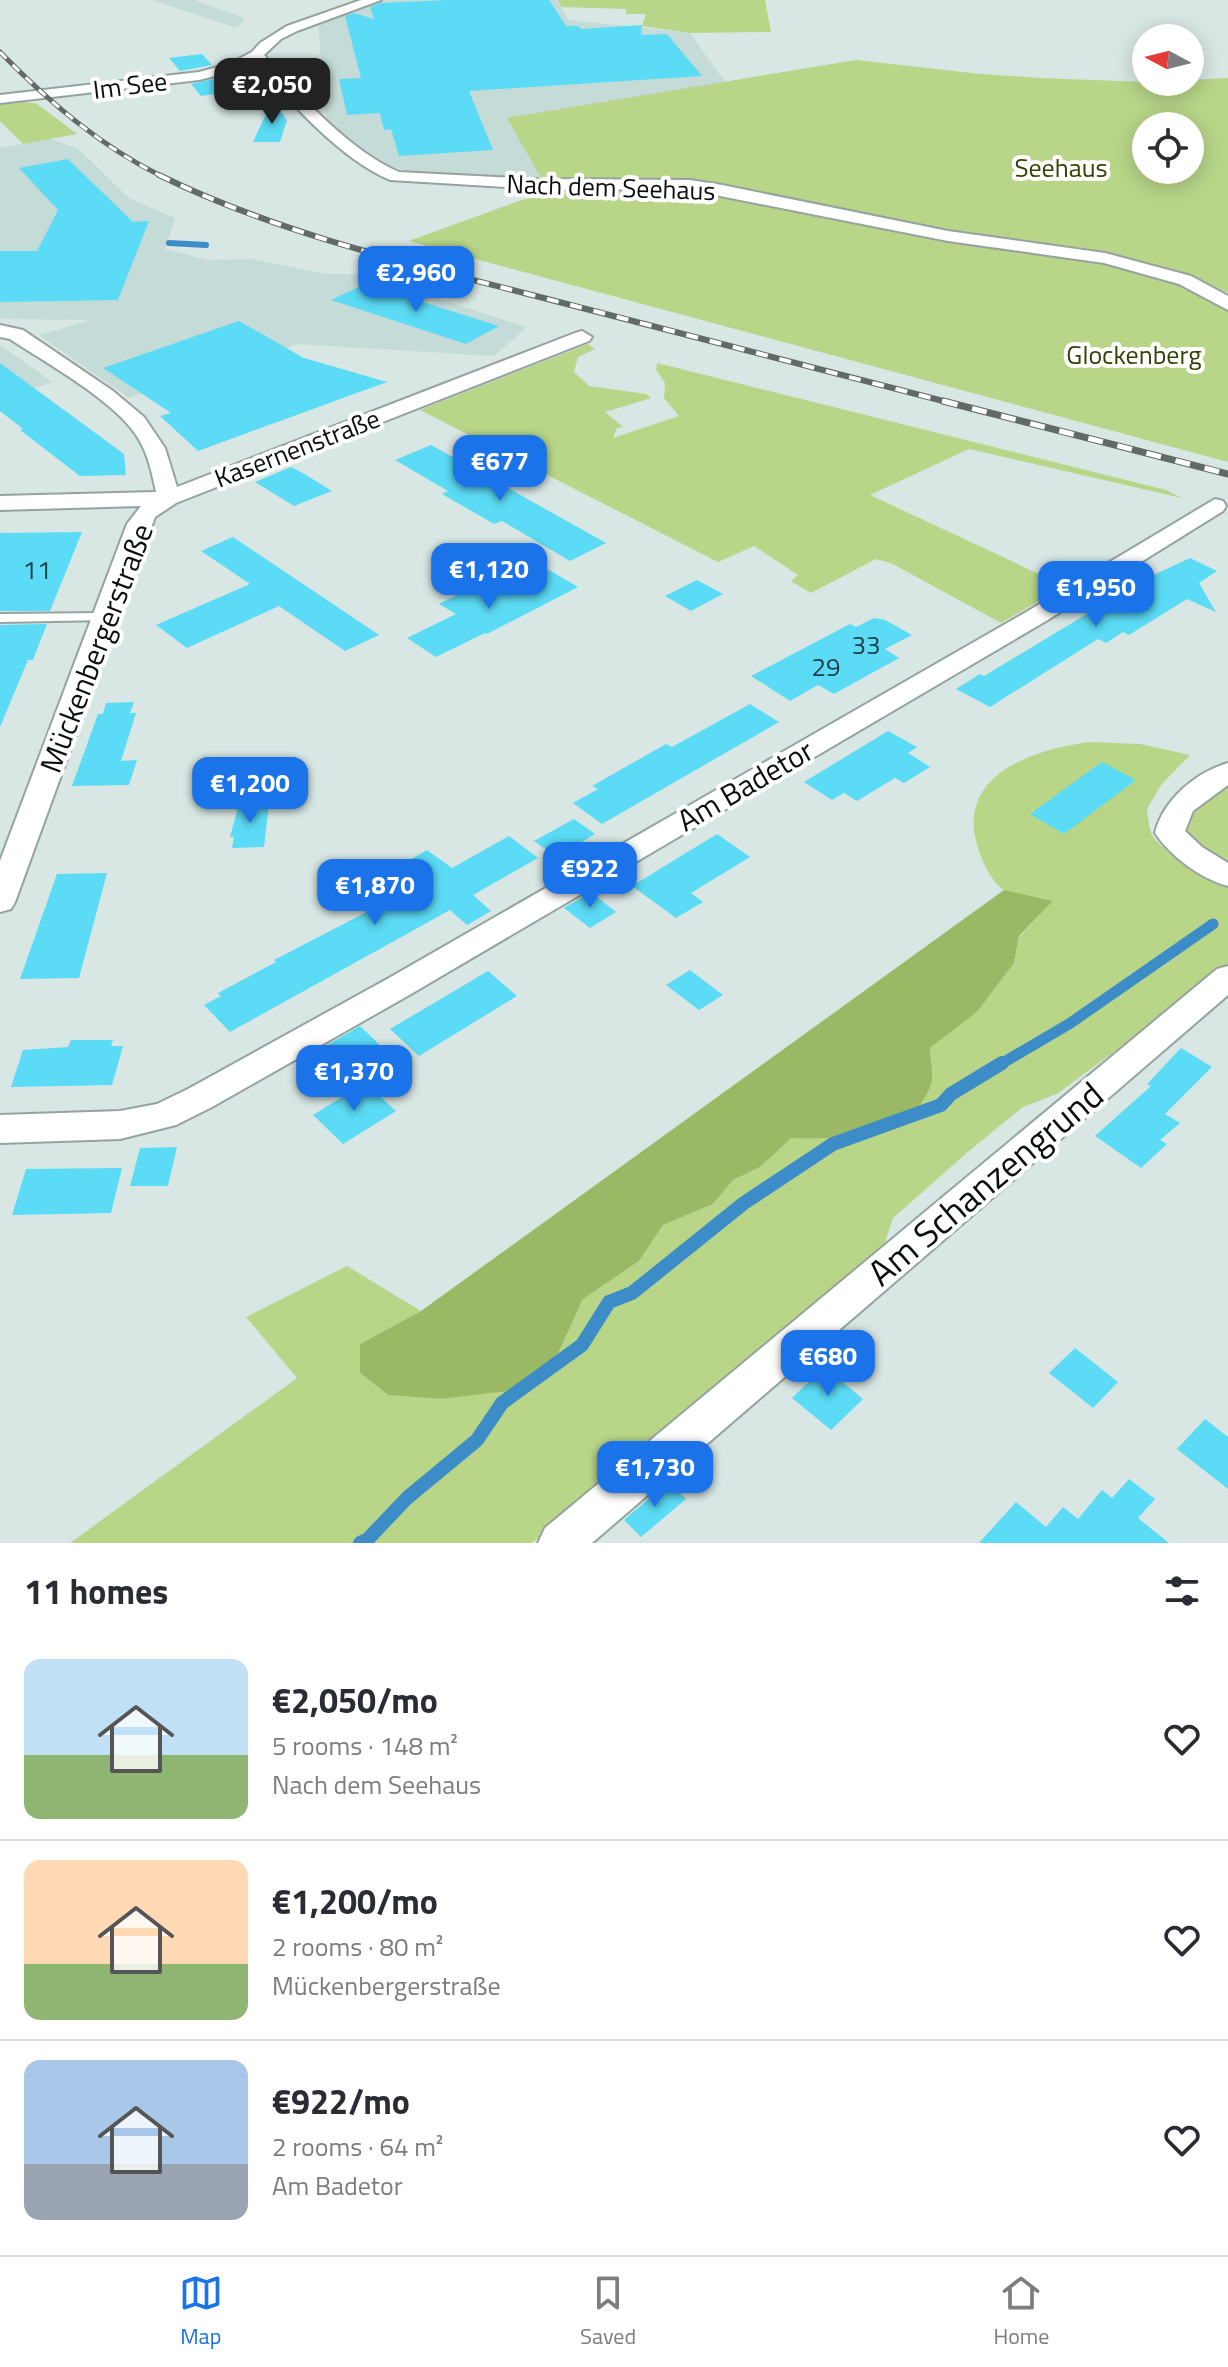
<!DOCTYPE html>
<meta charset="utf-8">
<style>
body{margin:0;font-family:"Titillium Web",sans-serif;background:#f2f2f3;color:#2b2b33;height:100vh;display:flex;flex-direction:column;font-size:30px;white-space:nowrap}
*{box-sizing:border-box;margin:0}
p{font-size:26px;color:#7c7c81}
.icon{flex:none;width:44px;height:44px;fill:none;stroke:currentColor;stroke-width:2;stroke-linecap:round;stroke-linejoin:round}
.map{position:relative;height:1543px;overflow:hidden}
.drawer{display:flex;flex-direction:column;background:#fff;flex:1}
.drawer>*{flex:none}
.needle{width:52px;rotate:277deg}
.buttons{position:absolute;left:1132px;top:24px;display:grid;gap:16px}
.buttons a{display:grid;place-items:center;width:72px;height:72px;border-radius:50%;background:#fff;box-shadow:0 4px 20px #0003;font-size:40px}
.price{position:absolute;translate:-50% -68px;padding:0 18px;border-radius:16px;background:#1a73e8;color:#fff;font-size:26px;line-height:52px;filter:drop-shadow(0 2px 4px #0008)}
.price::after{content:'';position:absolute;left:50%;top:48px;width:24px;height:18px;margin-left:-12px;background:inherit;clip-path:polygon(0 0,100% 0,50% 100%)}
.price.active{background:#222;color:#fff}
ul{padding:0;list-style:none}
li{display:flex;align-items:center;gap:24px;height:200px;padding:0 24px}
li+li{border-top:2px solid #e1e1e2}
li span{display:grid;place-items:center;flex:none;width:224px;height:160px;border-radius:16px;color:#555}
li>.icon{margin-inline-start:auto}
span .icon{width:96px;height:96px;fill:#fffc;stroke-width:1}
li b{font-size:34px}
h2{display:flex;justify-content:space-between;align-items:center;height:96px;padding:0 24px;font-size:34px}
.menu{display:flex;justify-content:space-around;align-items:center;height:112px;border-top:2px solid #e1e1e2;background:#fff;font-size:22px;color:#7c7c81}
.menu a{display:grid;justify-items:center;gap:4px}
.menu .active{color:#1a73e8}
.map>svg:first-child{display:block}
.built{fill:#c4dbd7}
.green{fill:#b8d588;fill-rule:evenodd}
.forest{fill:#9bb964}
.lines{fill:none;stroke-linecap:round;stroke-linejoin:round}
.stream-far2{stroke:#3c8dc7;stroke-width:6}
.stream-far1{stroke:#3c8dc7;stroke-width:11}
.stream{stroke:#3c8dc7;stroke-width:14}
.building{fill:#5bdbf5}
.service-casing{stroke:#95a3a0;stroke-width:4}
.minor-casing{stroke:#95a3a0;stroke-width:4}
.service{fill:#fff;fill-rule:evenodd}
.minor{fill:#fff;fill-rule:evenodd}
.rail-far2-casing{stroke:#616a68;stroke-width:5}
.rail-far1-casing{stroke:#616a68;stroke-width:6}
.rail-casing{stroke:#616a68;stroke-width:7}
.rail-far2{stroke:#fff;stroke-width:3;stroke-dasharray:9;stroke-linecap:butt}
.rail-far1{stroke:#fff;stroke-width:4;stroke-dasharray:12;stroke-linecap:butt}
.rail{stroke:#fff;stroke-width:5;stroke-dasharray:15;stroke-linecap:butt}
.labels{text-anchor:middle;dominant-baseline:central;stroke-width:8;stroke-linejoin:round;paint-order:stroke}
.far-street-label{font-size:26px;fill:#0a0f0e;stroke:#fff}
.far-park-label{font-size:26px;fill:#314302;stroke:#fff}
.number-label{font-size:26px;fill:#1e4248}
.street-label{font-size:30px;fill:#0a0f0e;stroke:#fff}
.near-street-label{font-size:36px;fill:#0a0f0e;stroke:#fff}
</style>
<div class="map">
<svg width="1228" height="1543" viewBox="0 0 1228 1543">
<rect width="100%" height="100%" fill="#d8e7e4"/>
<g class="built">
<path d="M151,0H195L244,18L243,23L235,27Z"/>
<path d="M383,0H558L568,20L690,33L725,82L508,118L541,178L425,175L384,165L326,120L318,22Z"/>
<path d="M51,139L77,148L130,199L175,218L165,249L208,260L252,259L325,274H359L527,327L494,356L296,344L257,363L176,381L129,398L39,335L91,320L0,319V148Z"/>
<path d="M0,345L52,382L0,400Z"/>
</g>
<g class="green">
<path d="M558,0H765L771,32L690,33L642,26L646,14H626V9L562,7Z"/>
<path d="M856,60L980,74L1041,78L1146,82L1228,78V293L1195,277L1133,263L956,233L709,184L541,178L507,118ZM1146,126H1190V170H1146Z"/>
<path d="M0,101L36,103L77,134L23,144L0,121Z"/>
<path d="M578,186L688,188L969,242L1130,269L1183,282L1228,310V462L409,241L519,201Z"/>
<path d="M588,344L595,349L578,357L574,372L589,386L646,394L651,398L605,412L623,427L617,428L613,438L679,416L664,398L665,383L656,370L657,363L1166,490L1182,498L969,449L870,495L1065,586L1001,623L891,563L876,559L811,593L791,581L798,575L754,546L718,562L420,410Z"/>
<path d="M1090,742L1140,744L1190,755L1161,785L1147,809C1148,817 1149,828 1152,835C1161,853 1209,872 1228,883V967L1057,1094L1023,1107L969,1151L893,1218L881,1254L532,1543H70L297,1378L246,1317L347,1266L421,1311L360,1344V1373L388,1395L440,1399L556,1358L583,1299L639,1261L663,1225L713,1204L733,1180L760,1167L791,1137L853,1139L932,1083L930,1048L977,1012L1014,963L1019,937L1053,901C1039,897 1017,897 1004,890C992,883 982,861 978,848C954,775 1034,749 1090,742Z"/>
<path d="M1228,779V869L1190,842L1186,823L1198,802Z"/>
</g>
<path class="forest" d="M1004,890L1053,901L1019,936L1014,963L977,1012L930,1048C930,1059 934,1076 931,1085C906,1145 845,1138 791,1138L760,1167L733,1180L713,1204L663,1225L639,1261L583,1299L556,1358L507,1391L440,1399L388,1395L360,1373V1344L421,1311Z"/>
<g class="lines">
<path class="stream-far2" d="M169,243L206,245"/>
<path class="stream-far1" d="M999,1065L1069,1024L1213,924"/>
<path class="stream" d="M360,1543L368,1539L407,1498L477,1440L502,1403L582,1345L609,1302L632,1293L744,1203L833,1144L941,1105L951,1094L1002,1063"/>
</g>
<g class="building">
<path d="M448,0H549L566,26H578L581,29L642,25L641,35L667,34L702,76L469,91L493,150L399,156L391,129L384,130L380,113L347,115L339,79L361,78L345,16L354,13L374,19L370,7L381,3Z"/>
<path d="M202,54L212,65L180,71L169,58Z"/>
<path d="M223,77L236,91L201,96L191,84Z"/>
<path d="M272,101L287,120L280,142H253Z"/>
<path d="M68,159L133,222L149,221L118,300L0,302V251H37L58,210L19,168Z"/>
<path d="M365,284L499,326L466,344L331,300Z"/>
<path d="M239,321L304,358L387,382L198,451L160,416L171,413L103,368Z"/>
<path d="M0,363L124,454L126,475L80,476L20,430L23,429L0,411Z"/>
<path d="M431,445L606,543L570,561L502,521L494,524L442,494L448,491L395,460Z"/>
<path d="M291,467L301,472L332,491L294,506L255,482Z"/>
<path d="M82,532L50,611H0V533Z"/>
<path d="M233,537L303,584L379,635L345,651L279,606L187,648L156,625L250,584L201,551Z"/>
<path d="M1190,558L1217,571L1199,583L1216,612L1187,599L1129,635L1123,632L1106,643L1098,639L990,707L956,689L980,674L984,676L1145,579Z"/>
<path d="M549,570L578,587L487,634L485,633L436,657L407,638L456,614L439,604L471,588L485,582L502,592Z"/>
<path d="M697,580L723,594L691,611L665,596Z"/>
<path d="M874,618L885,620L912,635L885,649L899,658L834,694L818,685L790,701L751,676L850,624L856,627Z"/>
<path d="M47,624L33,660H28L0,727V625Z"/>
<path d="M134,702L130,713H136L121,761L137,760L129,785L72,786L98,714H103L106,703Z"/>
<path d="M750,704L779,722L602,824L573,803L598,789L592,786L666,744L672,747Z"/>
<path d="M888,731L917,747L908,753L930,767L904,783L895,778L857,801L844,793L832,800L804,782Z"/>
<path d="M1102,762L1136,780L1064,834L1030,814Z"/>
<path d="M239,803H269L264,847L232,848L234,837H230Z"/>
<path d="M574,819L595,834L557,857L534,841Z"/>
<path d="M717,834L750,857L691,893L703,902L676,918L632,886Z"/>
<path d="M509,836L538,858L473,895L491,911L467,925L450,910L230,1032L204,1005L221,996L218,993L276,962L274,960L386,902L365,886L427,850L452,868Z"/>
<path d="M107,873L79,978L20,979L57,874Z"/>
<path d="M591,892L616,912L590,928L564,908Z"/>
<path d="M690,970L723,995L699,1010L666,985Z"/>
<path d="M488,971L517,996L419,1056L390,1029Z"/>
<path d="M360,1026L381,1046L327,1078L307,1057Z"/>
<path d="M71,1040H113L111,1046H123L112,1085L11,1087L23,1050L68,1047Z"/>
<path d="M1181,1048L1212,1067L1165,1114L1180,1123L1160,1140L1167,1144L1141,1168L1095,1136L1151,1086L1147,1084Z"/>
<path d="M365,1083L396,1111L343,1144L313,1115Z"/>
<path d="M177,1147L168,1186H130L140,1148Z"/>
<path d="M122,1168L111,1213L12,1215L26,1169Z"/>
<path d="M1075,1348L1118,1382L1093,1408L1049,1373Z"/>
<path d="M824,1367L863,1399L831,1430L792,1398Z"/>
<path d="M1205,1419L1228,1437V1489L1177,1449Z"/>
<path d="M1129,1479L1155,1499L1138,1518L1169,1543H979L1016,1502L1046,1527L1063,1507L1078,1519L1102,1490L1112,1498Z"/>
<path d="M668,1482L686,1499L641,1537L624,1520Z"/>
</g>
<g class="lines">
<defs>
<path id="service" d="M105,613L109,614L111,617L109,620L0,622V614Z"/>
<g id="minor">
<path d="M361,0H381L297,31L281,39L264,55C298,94 351,152 399,172L537,179L690,180L722,185L948,231L1105,253L1191,276L1228,296V310L1179,284L1104,263L948,241L690,190L537,189L390,180C339,158 291,103 255,61L239,70L199,80L0,103V95L199,72L229,64L252,52L260,43L287,26Z"/>
<path d="M0,325L23,330L113,391L144,417L165,448L177,487L575,333L582,331L592,337L589,341L176,503L155,517L15,902L11,909L0,912V861L127,524L141,506L0,510V496L156,492C152,473 148,454 138,438C117,402 46,363 10,339L0,337Z"/>
<path d="M1215,499L1223,501L1226,506L1223,511L1046,621L411,994L212,1107L176,1125L120,1139L0,1143V1115L120,1111L157,1104L188,1089L389,978L1028,611Z"/>
<path d="M1228,763V785L1193,811L1185,831L1202,847L1228,863V886C1201,879 1170,856 1155,833C1163,800 1196,772 1228,763Z"/>
<path d="M1228,966V995L592,1543H538L545,1528L1217,969Z"/>
</g>
</defs>
<use href="#service" class="service-casing"/>
<use href="#minor" class="minor-casing"/>
<use href="#service" class="service"/>
<use href="#minor" class="minor"/>
<defs>
<path id="rail-far2" d="M0,52C49,102 100,146 163,177"/>
<path id="rail-far1" d="M159,175C275,232 403,262 528,294C669,330 810,367 951,403"/>
<path id="rail" d="M943,401L1228,474"/>
</defs>
<use href="#rail-far2" class="rail-far2-casing"/>
<use href="#rail-far1" class="rail-far1-casing"/>
<use href="#rail" class="rail-casing"/>
<use href="#rail-far2" class="rail-far2"/>
<use href="#rail-far1" class="rail-far1"/>
<use href="#rail" class="rail"/>
</g>
<g class="labels">
<g class="far-street-label">
<text transform="translate(130 85) rotate(-7)">Im See</text>
<text transform="translate(611 187) rotate(2)">Nach dem Seehaus</text>
<text transform="translate(297 448) rotate(-21)">Kasernenstraße</text>
</g>
<g class="far-park-label">
<text x="1061" y="167">Seehaus</text>
<text x="1134" y="354">Glockenberg</text>
</g>
<g class="number-label">
<text x="37" y="569">11</text>
<text x="866" y="644">33</text>
<text x="826" y="666">29</text>
</g>
<g class="street-label">
<text transform="translate(96 648) rotate(-69)">Mückenbergerstraße</text>
<text transform="translate(745 785) rotate(-30)">Am Badetor</text>
</g>
<g class="near-street-label">
<text transform="translate(985 1183) rotate(-40)">Am Schanzengrund</text>
</g>
</g>
</svg>
<div class="buttons">
<a><svg class="needle" viewBox="-14 -14 28 28"><path d="M0-13l5 13h-10z" fill="#e53935"/><path d="M0 13l5-13h-10z" fill="#7c7c81"/></svg></a>
<a><svg class="icon" aria-label="locate" viewBox="0 0 24 24"><circle cx="12" cy="12" r="6"/><path d="M12 2v4M12 18v4M2 12h4M18 12h4"/></svg></a>
</div>
<b class="price active" style="left:272px;top:126px">€2,050</b>
<b class="price" style="left:416px;top:314px">€2,960</b>
<b class="price" style="left:500px;top:503px">€677</b>
<b class="price" style="left:489px;top:611px">€1,120</b>
<b class="price" style="left:1096px;top:629px">€1,950</b>
<b class="price" style="left:250px;top:825px">€1,200</b>
<b class="price" style="left:590px;top:910px">€922</b>
<b class="price" style="left:375px;top:927px">€1,870</b>
<b class="price" style="left:354px;top:1113px">€1,370</b>
<b class="price" style="left:828px;top:1398px">€680</b>
<b class="price" style="left:655px;top:1509px">€1,730</b>
</div>
<section class="drawer">
<h2>11 homes<svg class="icon" aria-label="filters" viewBox="0 0 24 24"><path d="M4 7h16M4 17h16"/><circle cx="9" cy="7" r="2"/><circle cx="15" cy="17" r="2"/></svg></h2>
<ul>
<li><span style="background:linear-gradient(#bfe0f5 60%,#8fb573 0)"><svg class="icon" aria-label="home" viewBox="0 0 24 24"><path d="M3 11l9-7 9 7M6 9v11h12V9"/></svg></span><div><b>€2,050/mo</b><p>5 rooms · 148 m²</p><p>Nach dem Seehaus</p></div><svg class="icon" aria-label="heart" viewBox="0 0 24 24"><path d="M12 20l-8-8c-3-5 5-10 8-4 3-6 11-1 8 4z"/></svg></li>
<li><span style="background:linear-gradient(#ffd9b3 65%,#8fb573 0)"><svg class="icon" aria-label="home" viewBox="0 0 24 24"><path d="M3 11l9-7 9 7M6 9v11h12V9"/></svg></span><div><b>€1,200/mo</b><p>2 rooms · 80 m²</p><p>Mückenbergerstraße</p></div><svg class="icon" aria-label="heart" viewBox="0 0 24 24"><path d="M12 20l-8-8c-3-5 5-10 8-4 3-6 11-1 8 4z"/></svg></li>
<li><span style="background:linear-gradient(#a9c7e8 65%,#9aa5b1 0)"><svg class="icon" aria-label="home" viewBox="0 0 24 24"><path d="M3 11l9-7 9 7M6 9v11h12V9"/></svg></span><div><b>€922/mo</b><p>2 rooms · 64 m²</p><p>Am Badetor</p></div><svg class="icon" aria-label="heart" viewBox="0 0 24 24"><path d="M12 20l-8-8c-3-5 5-10 8-4 3-6 11-1 8 4z"/></svg></li>
</ul>
</section>
<nav class="menu">
<a class="active"><svg class="icon" aria-label="map" viewBox="0 0 24 24"><path d="M3 6l6-2 6 2 6-2v14l-6 2-6-2-6 2zM9 4v14M15 6v14"/></svg>Map</a>
<a><svg class="icon" aria-label="saved" viewBox="0 0 24 24"><path d="M7 4h10v16l-5-4-5 4z"/></svg>Saved</a>
<a><svg class="icon" aria-label="home" viewBox="0 0 24 24"><path d="M3 11l9-7 9 7M6 9v11h12V9"/></svg>Home</a>
</nav>
